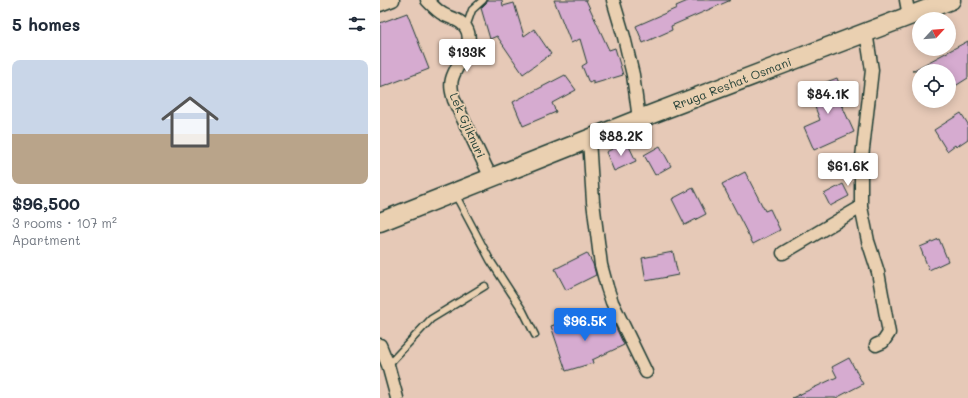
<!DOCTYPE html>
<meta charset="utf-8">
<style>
body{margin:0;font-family:Mali,sans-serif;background:#f2f2f3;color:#1f2937;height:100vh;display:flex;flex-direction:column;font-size:15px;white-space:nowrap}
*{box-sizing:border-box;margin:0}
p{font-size:13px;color:#747a83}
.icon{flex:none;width:22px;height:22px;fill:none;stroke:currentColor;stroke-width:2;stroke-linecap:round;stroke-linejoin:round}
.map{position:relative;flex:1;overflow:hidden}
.drawer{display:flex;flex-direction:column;background:#fff;width:380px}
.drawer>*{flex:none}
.needle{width:26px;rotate:64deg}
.fabs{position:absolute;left:532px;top:12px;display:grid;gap:8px}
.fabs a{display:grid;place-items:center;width:44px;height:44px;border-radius:50%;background:#fff;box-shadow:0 2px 10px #0003;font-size:20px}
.price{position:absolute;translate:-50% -34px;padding:0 9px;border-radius:4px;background:#fff;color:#222;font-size:13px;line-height:26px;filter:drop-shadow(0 1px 2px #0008)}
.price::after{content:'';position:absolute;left:50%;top:24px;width:12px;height:9px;margin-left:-6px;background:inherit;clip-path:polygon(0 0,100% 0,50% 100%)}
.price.active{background:#1a73e8;color:#fff}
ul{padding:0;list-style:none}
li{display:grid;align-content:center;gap:8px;height:212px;padding:0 12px}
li+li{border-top:1px solid #e0e1e3}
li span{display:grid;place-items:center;height:124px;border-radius:8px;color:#555}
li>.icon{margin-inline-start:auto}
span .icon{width:72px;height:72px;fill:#fffc;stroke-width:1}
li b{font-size:17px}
h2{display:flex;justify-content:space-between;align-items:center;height:48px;padding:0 12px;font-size:17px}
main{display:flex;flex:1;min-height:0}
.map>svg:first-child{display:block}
.building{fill:#d6abd0;stroke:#1f3d34}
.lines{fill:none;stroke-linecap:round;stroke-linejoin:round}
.lane-casing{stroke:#1f3d34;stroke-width:9}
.street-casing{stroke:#1f3d34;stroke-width:15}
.secondary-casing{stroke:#1f3d34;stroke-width:21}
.lane{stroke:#ead0b1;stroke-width:6}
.street{stroke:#ead0b1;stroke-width:12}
.secondary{stroke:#ead0b1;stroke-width:18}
.labels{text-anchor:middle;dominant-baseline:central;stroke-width:3.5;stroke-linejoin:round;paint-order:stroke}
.street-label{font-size:12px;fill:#1f3d34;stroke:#ead0b1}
</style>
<main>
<section class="drawer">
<h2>5 homes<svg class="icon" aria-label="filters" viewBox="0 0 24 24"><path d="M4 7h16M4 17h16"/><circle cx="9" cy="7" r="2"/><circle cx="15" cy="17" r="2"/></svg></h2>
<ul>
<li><span style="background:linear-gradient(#c9d6e8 60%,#b9a48a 0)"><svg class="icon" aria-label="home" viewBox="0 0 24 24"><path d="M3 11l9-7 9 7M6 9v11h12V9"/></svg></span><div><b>$96,500</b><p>3 rooms · 107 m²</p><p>Apartment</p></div></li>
</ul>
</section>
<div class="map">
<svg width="588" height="398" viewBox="0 0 588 398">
<rect width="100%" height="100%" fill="#e6c9b7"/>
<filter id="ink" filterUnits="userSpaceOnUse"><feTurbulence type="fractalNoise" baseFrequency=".025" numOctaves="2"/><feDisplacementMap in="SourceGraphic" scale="8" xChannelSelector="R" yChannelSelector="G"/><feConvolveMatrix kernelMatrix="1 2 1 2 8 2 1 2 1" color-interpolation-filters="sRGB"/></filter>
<g filter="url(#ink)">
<g class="building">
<path d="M107,0H122L123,6L134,3L144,36L154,29L171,54L143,74L117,36L110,39L101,8L106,3Z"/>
<path d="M174,0H206L229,50L235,48L243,75L213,84V81L209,83L202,66L207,63L200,39L191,43Z"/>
<path d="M310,0H351L291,26L292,30L263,43L256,26L297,8L296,6Z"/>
<path d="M27,13L49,69L0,88V23Z"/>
<path d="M588,41V78L569,90V71H532Z"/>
<path d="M185,75L196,90L172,103L176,112L143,126L133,102Z"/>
<path d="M457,78L464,97L459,99L474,132L434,150L424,127L440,120L428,89Z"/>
<path d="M581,113L588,124V139L576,147L575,145L567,151L554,130Z"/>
<path d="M247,142L256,161L234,171L226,152Z"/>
<path d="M280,146L291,166L275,175L264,155Z"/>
<path d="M365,172L385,211L390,209L400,230L373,244L342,184Z"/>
<path d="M463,184L469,196L450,206L444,194Z"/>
<path d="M313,188L326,214L305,225L292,199Z"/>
<path d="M559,239L568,261L549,270L540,247Z"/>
<path d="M293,252L298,275L266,281L262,258Z"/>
<path d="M207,253L213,264L216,275L186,290L175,269Z"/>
<path d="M198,317L203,330L231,317L244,345L212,360L213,363L186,371L171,326Z"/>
<path d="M469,358L483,384L456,398H412L457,377L452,367Z"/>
</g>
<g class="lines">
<defs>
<g id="lane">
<path d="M86,27L92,10L103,0"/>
<path d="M75,194L110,260L143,311L155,335"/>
<path d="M8,365L51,319L105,286"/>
</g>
<g id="street">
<path d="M47,0C52,5 57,11 63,14C71,19 81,19 86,28C96,44 76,64 72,79C70,86 72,93 74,100L111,178"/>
<path d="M233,0L244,37L253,75L259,119"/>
<path d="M526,0L529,16"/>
<path d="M0,5L13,0"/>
<path d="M486,32L492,70L481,166V207L488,241L498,272L509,333L503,342L496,345"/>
<path d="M209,139L213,202L221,265L227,287L232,302L266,372"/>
<path d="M403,253L481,207"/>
<path d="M0,345L8,365L17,398"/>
</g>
<path id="secondary" d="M0,222L259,119L571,0"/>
</defs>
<use href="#lane" class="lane-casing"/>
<use href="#street" class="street-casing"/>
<use href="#secondary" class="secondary-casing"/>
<use href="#lane" class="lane"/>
<use href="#street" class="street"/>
<use href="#secondary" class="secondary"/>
</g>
</g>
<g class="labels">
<g class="street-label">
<text transform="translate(352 83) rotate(-21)">Rruga Reshat Osmani</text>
<text transform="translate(88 125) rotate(66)">Lek Gjiknuri</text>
</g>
</g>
</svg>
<div class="fabs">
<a><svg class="needle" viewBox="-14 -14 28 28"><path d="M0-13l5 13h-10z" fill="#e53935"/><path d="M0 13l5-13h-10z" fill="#747a83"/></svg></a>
<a><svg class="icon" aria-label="locate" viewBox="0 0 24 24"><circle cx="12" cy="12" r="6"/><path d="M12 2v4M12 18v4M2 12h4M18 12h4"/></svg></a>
</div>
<b class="price" style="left:87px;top:73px">$133K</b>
<b class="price" style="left:448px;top:115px">$84.1K</b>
<b class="price" style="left:241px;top:157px">$88.2K</b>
<b class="price" style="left:468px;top:187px">$61.6K</b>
<b class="price active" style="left:205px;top:342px">$96.5K</b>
</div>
</main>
